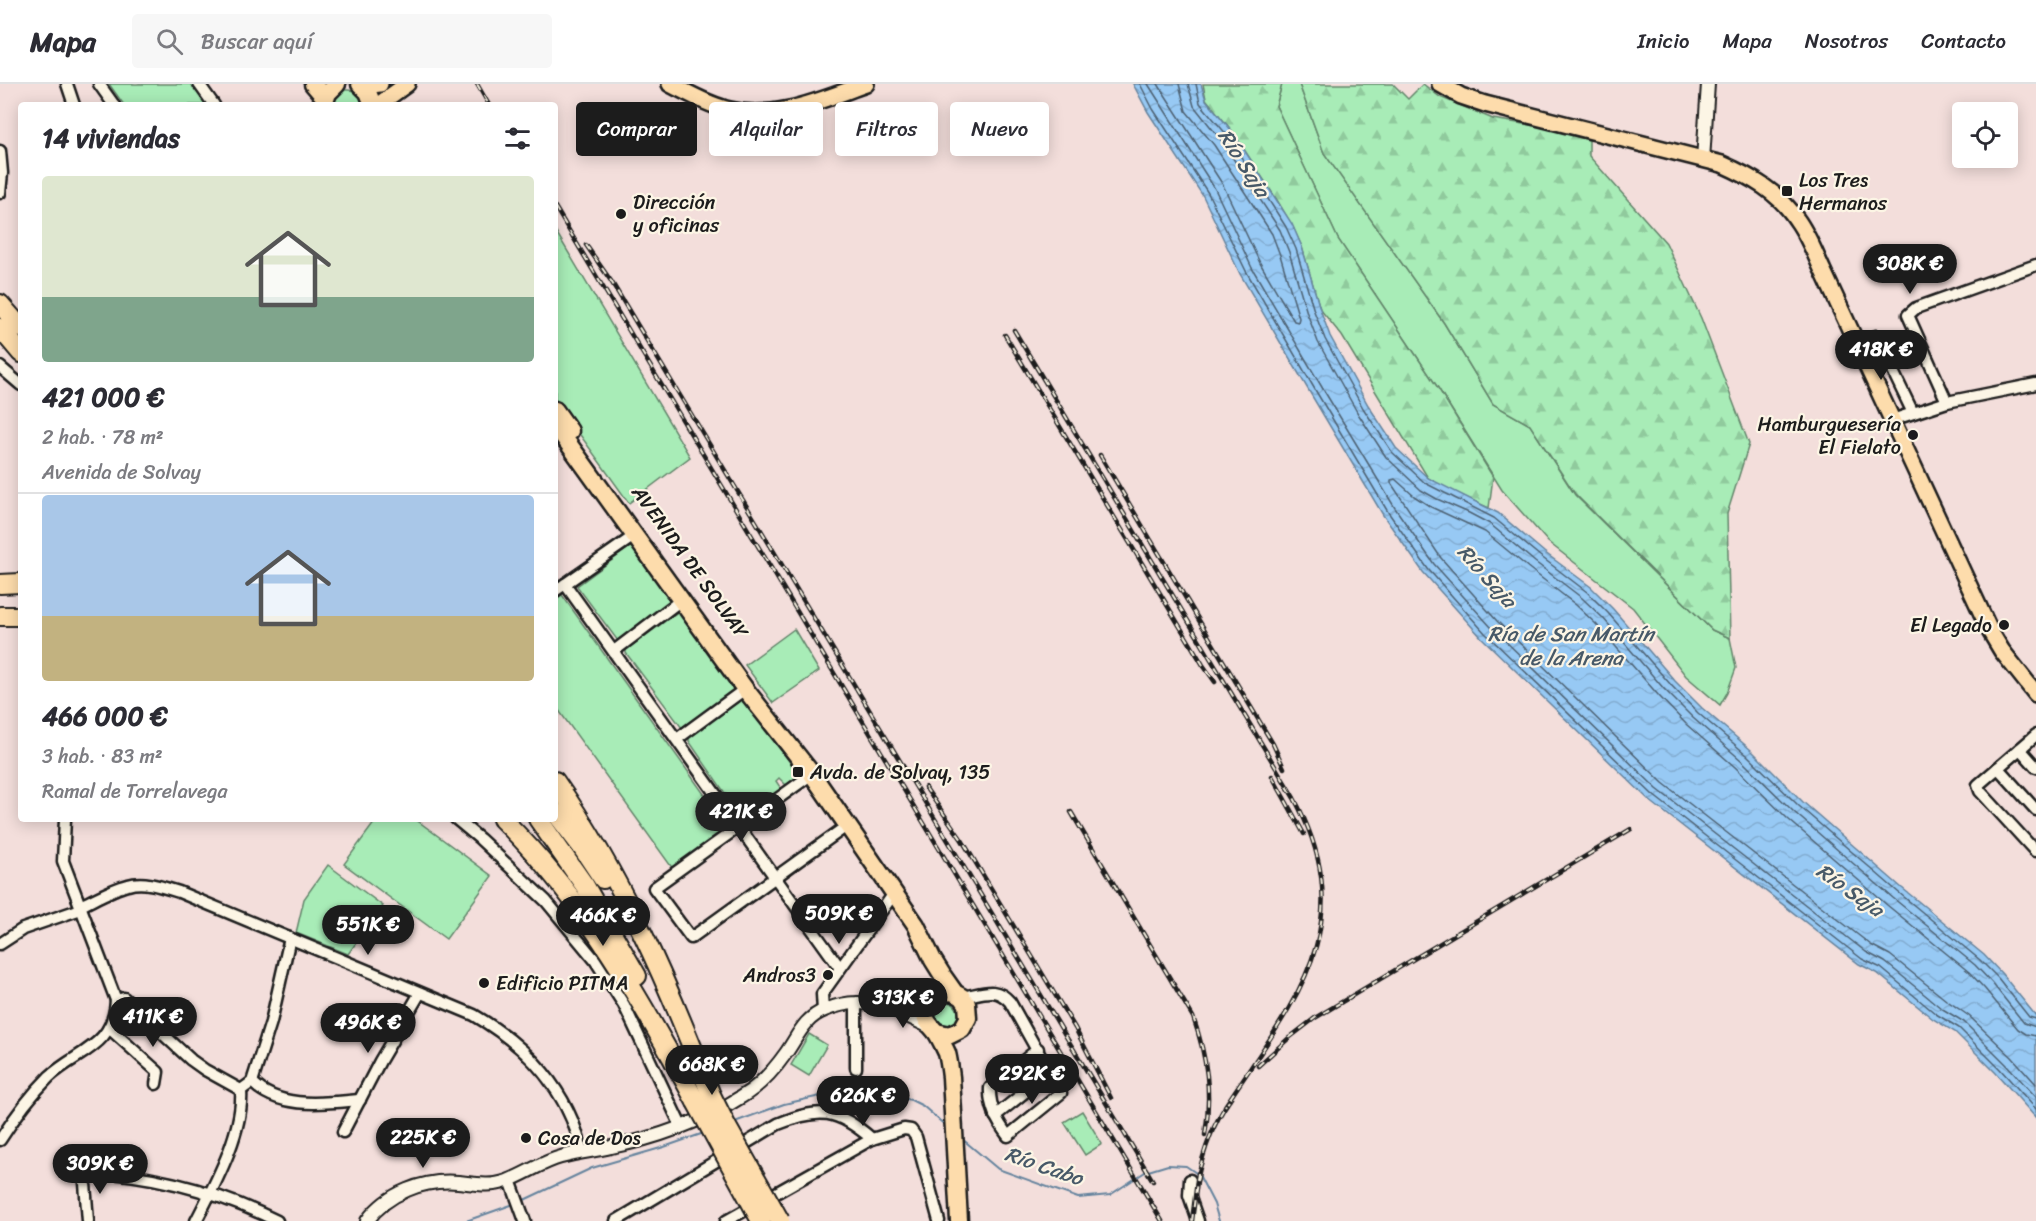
<!DOCTYPE html>
<html lang="es">
<meta charset="utf-8">
<style>
body{margin:0;font-family:Sriracha,sans-serif;background:#f7f7f7;color:#2b2b33;height:100vh;display:flex;flex-direction:column;font-size:22px;white-space:nowrap}
*{box-sizing:border-box;margin:0}
p{font-size:20px;color:#7c7c81}
.icon{flex:none;width:33px;height:33px;fill:none;stroke:currentColor;stroke-width:2;stroke-linecap:round;stroke-linejoin:round}
.map{position:relative;flex:1;overflow:hidden}
.sheet{position:absolute;left:18px;top:18px;width:540px;height:720px;display:flex;flex-direction:column;background:#fff;border-radius:6px;box-shadow:0 3px 15px #0003}
.sheet>*{flex:none}
.banner{position:absolute;left:576px;top:18px;width:570px;height:54px;display:flex;gap:12px}
.controls{position:absolute;left:1952px;top:18px;display:grid;gap:12px}
.controls a{display:grid;place-items:center;width:66px;height:66px;border-radius:6px;background:#fff;box-shadow:0 3px 15px #0003;font-size:30px}
.price{position:absolute;translate:-50% -51px;padding:0 14px;border-radius:21px;background:#1c1c1c;color:#fff;font-size:20px;line-height:39px;filter:drop-shadow(0 2px 3px #0008)}
.price::after{content:'';position:absolute;left:50%;top:36px;width:18px;height:14px;margin-left:-9px;background:inherit;clip-path:polygon(0 0,100% 0,50% 100%)}
.price.selected{background:#222;color:#fff}
ul{padding:0;list-style:none}
li{display:grid;align-content:center;gap:12px;height:318px;padding:0 24px}
li+li{border-top:2px solid #e1e1e2}
li span{display:grid;place-items:center;height:186px;border-radius:6px;color:#555}
li>.icon{margin-inline-start:auto}
span .icon{width:108px;height:108px;fill:#fffc;stroke-width:1}
li b{font-size:26px}
h2{display:flex;justify-content:space-between;align-items:center;height:72px;padding:0 24px;font-size:26px}
.pill{padding:0 21px;border-radius:6px;background:#fff;box-shadow:0 3px 15px #0003;font-size:21px;line-height:54px}
.pill.selected{background:#1c1c1c;color:#fff}
header{display:flex;align-items:center;gap:36px;box-sizing:border-box;height:84px;padding:0 30px;background:#fff;border-bottom:2px solid #e1e1e2}
header strong{font-size:28px}
nav{display:flex;gap:33px;margin-inline-start:auto;font-size:21px}
.search{width:420px;height:54px;background:#f7f7f7;display:flex;align-items:center;gap:15px;box-sizing:border-box;padding:0 21px;border-radius:6px;color:#7c7c81;font-size:22px}
.map>svg:first-child{display:block}
.green{fill:#a8ecb7;stroke:#62846a;stroke-width:1.5}
.forest{fill:url(#forest-firs);stroke:#62846a;stroke-width:1.5}
.water{fill:url(#water-waves);stroke:#66849e;stroke-width:1.5}
.lines{fill:none;stroke-linecap:round;stroke-linejoin:round}
.shore{stroke:#4d6172;stroke-width:1.5}
.stream{stroke:#66849e;stroke-width:2}
.minor-casing{stroke:#1c1c1c;stroke-width:15}
.tertiary-casing{stroke:#1c1c1c;stroke-width:16}
.primary-casing{stroke:#1c1c1c;stroke-width:20}
.trunk-casing{stroke:#1c1c1c;stroke-width:21}
.motorway-casing{stroke:#1c1c1c;stroke-width:22}
.minor{stroke:#fcf5e5;stroke-width:10}
.tertiary{stroke:#fcf5e5;stroke-width:12}
.primary{stroke:#fddcac;stroke-width:15}
.trunk{stroke:#fddcac;stroke-width:16}
.motorway{stroke:#fddcac;stroke-width:18}
.rail-casing{stroke:#1c1c1c;stroke-width:4.5}
.rail{stroke:#fcf5e5;stroke-width:2;stroke-dasharray:7;stroke-linecap:butt}
.motorway-bridge-casing{stroke:#1c1c1c;stroke-width:22;stroke-linecap:butt}
.motorway-bridge{stroke:#fddcac;stroke-width:18}
.poi-dot{fill:#1c1c1c;stroke:#fcf5e5;stroke-width:2}
.labels{text-anchor:middle;dominant-baseline:central;stroke-width:4.5;stroke-linejoin:round;paint-order:stroke}
.poi-label{font-size:20px;fill:#1c1c1c;stroke:#fcf5e5;text-anchor:start}
.street-label{font-size:20px;fill:#1c1c1c;stroke:#fcf5e5}
.water-label{font-size:21px;font-style:italic;fill:#475968;stroke:#fcf5e5}
</style>
<header>
<strong>Mapa</strong>
<div class="search"><svg class="icon" aria-label="search" viewBox="0 0 24 24"><circle cx="10" cy="10" r="6"/><path d="M15 15l6 6"/></svg>Buscar aquí</div>
<nav><a>Inicio</a><a>Mapa</a><a>Nosotros</a><a>Contacto</a></nav>
</header>
<div class="map">
<svg width="2036" height="1137" viewBox="0 0 2036 1137">
<defs>
<pattern id="forest-firs" width="22" height="20" patternUnits="userSpaceOnUse" patternTransform="scale(1.5)"><rect width="22" height="20" fill="#a8ecb7"/><path d="M5 1l3.5 6h-7zM16 11l3.5 6h-7z" fill="#90ca9d"/></pattern>
<pattern id="water-waves" width="16" height="10" patternUnits="userSpaceOnUse" patternTransform="scale(1.5)"><rect width="16" height="10" fill="#97c9f4"/><path d="M0 5q4-4 8 0t8 0" fill="none" stroke="#82acd1"/></pattern>
</defs>
<rect width="100%" height="100%" fill="#f3dedb"/>
<filter id="ink" filterUnits="userSpaceOnUse"><feTurbulence type="fractalNoise" baseFrequency=".0167" numOctaves="2"/><feDisplacementMap in="SourceGraphic" scale="12" xChannelSelector="R" yChannelSelector="G"/><feConvolveMatrix kernelMatrix="1 2 1 2 8 2 1 2 1" color-interpolation-filters="sRGB"/></filter>
<g filter="url(#ink)">
<g class="green">
<path d="M109,0H192L207,21H124Z"/>
<path d="M1282,0H1299L1324,69L1444,239L1493,320L1530,341L1575,411L1712,546L1730,554L1736,584L1727,609L1720,621L1686,592L1633,524L1548,458L1502,406L1438,304L1338,155L1276,22Z"/>
<path d="M345,6C356,5 363,11 364,21H334L336,13Z"/>
<path d="M555,146L690,373L629,419L555,316Z"/>
<path d="M634,460L674,516L618,557L577,502Z"/>
<path d="M562,511L729,745L673,785L555,621V516Z"/>
<path d="M679,527L736,604L682,644L626,569V566Z"/>
<path d="M794,545L819,587L773,619L745,581Z"/>
<path d="M743,614L746,616L801,694L788,703L779,694L776,697L782,706L763,720L755,711L751,714L758,724L743,735L689,657V653Z"/>
<path d="M377,735H415L492,792L446,855L344,780Z"/>
<path d="M328,781L383,822L348,870L296,849L304,815Z"/>
<circle cx="946" cy="930" r="12"/>
<path d="M809,950L827,961L809,992L791,981Z"/>
<path d="M1082,1027L1102,1060L1085,1071L1064,1038Z"/>
</g>
<g class="forest">
<path d="M1203,0H1282L1276,22L1338,155L1438,304L1493,393L1489,424L1442,403L1428,394L1342,252L1320,225L1302,163L1293,143L1277,116L1232,47L1206,15Z"/>
<path d="M1299,0H1393L1408,15L1423,0L1440,13L1493,35L1542,43L1589,56V72L1666,159L1701,234L1749,360L1727,430L1730,554L1712,546L1575,410L1530,341L1493,320L1444,239L1324,69Z"/>
</g>
<path class="water" d="M1133,0H1201L1206,16L1232,47L1292,140L1302,163L1320,225L1330,252L1368,321L1396,364L1428,394L1498,429L1544,468L1591,503L1613,525L1675,597L1702,624L1751,666L1803,718L1902,804L1984,871L2002,890L2036,932V1034L1996,989L1955,948L1933,935L1877,889L1859,880L1649,716L1481,553L1423,488L1383,431L1312,312L1240,190L1203,112L1148,28Z"/>
<g class="lines">
<g class="shore">
<path d="M1140,0L1153,25L1208,109L1246,187L1317,309L1388,428L1428,485L1485,549L1653,711L1862,875L1881,884L1936,930L1959,944L2000,985L2036,1025"/>
<path d="M1148,0L1215,105L1252,184L1323,305L1395,424L1434,480L1491,543L1657,705L1866,868L1885,878L1941,924L1964,938L2006,980L2036,1013"/>
<path d="M1158,0L1223,101L1260,179L1294,237L1298,238L1299,234L1280,171L1272,150L1214,61L1186,27L1179,0"/>
<path d="M1188,0L1194,22L1221,56L1280,146L1289,168L1307,229L1318,258L1357,328L1386,373L1421,406L1437,415L1469,429L1490,440L1535,478L1582,514L1603,534L1665,606L1693,634L1741,676L1794,728L1893,814L1975,881L1992,899L2024,939L2036,943"/>
<path d="M1196,0L1200,19L1227,51L1286,143L1296,165L1314,227L1325,255L1363,324L1392,368L1425,399L1494,434L1540,472L1587,508L1608,529L1671,601L1698,629L1747,671L1799,722L1898,808L1980,876L1998,894L2029,933L2036,935"/>
<path d="M2036,952L2026,950L2018,945L1985,905L1969,888L1887,821L1788,735L1735,683L1687,641L1659,612L1596,540L1576,521L1530,485L1485,448L1431,423L1414,412L1395,395L1391,396V399L1441,474L1497,537L1663,699L1871,861L1890,871L1946,916L1969,932L2012,973L2036,1000"/>
</g>
<g class="stream">
<path d="M732,1039L784,1020L825,1011H888L911,1016L923,1022L947,1043"/>
<path d="M961,1054L998,1085L1078,1114L1110,1111L1145,1088L1168,1081L1186,1082L1199,1091L1214,1120L1219,1137"/>
<path d="M522,1117L592,1084L664,1063L704,1049"/>
<path d="M466,1137L514,1120"/>
</g>
<defs>
<g id="minor">
<path d="M67,0L74,21"/>
<path d="M99,0L114,21"/>
<path d="M199,0L214,21"/>
<path d="M0,67L2,89L0,109"/>
<path d="M1876,252L1913,329"/>
<path d="M0,283L21,301"/>
<path d="M1947,318L1908,231L1916,224L2036,181"/>
<path d="M1892,336L1947,318L2036,300"/>
<path d="M565,500L840,884"/>
<path d="M555,507L634,452"/>
<path d="M614,567L681,516"/>
<path d="M2036,651L1978,701L1980,707L2035,767L2036,766"/>
<path d="M677,655L745,605"/>
<path d="M2020,665L2036,683"/>
<path d="M1998,684L2036,726"/>
<path d="M812,690L654,804L691,854L848,741"/>
<path d="M456,735L480,755L546,817L595,876L624,921L681,1042"/>
<path d="M80,822C95,815 112,805 128,801C144,796 163,803 179,808L474,931C527,962 569,1007 582,1068"/>
<path d="M0,860L23,845L81,825"/>
<path d="M962,913C982,910 995,901 1010,918L1061,1009L1008,1052C997,1038 989,1023 990,1004L1038,965"/>
<path d="M116,916L124,914L191,976L205,986L241,1006"/>
<path d="M856,919V984"/>
<path d="M823,927L822,910L895,808"/>
<path d="M109,944L158,988L156,1000"/>
<path d="M252,998C279,1026 325,1019 360,1016"/>
<path d="M241,1006L252,998L271,938L290,854"/>
<path d="M995,1032L1050,988"/>
<path d="M343,1048L380,977L420,909"/>
<path d="M0,1056C14,1034 30,1012 49,993C77,967 114,963 116,916L63,777L65,735"/>
<path d="M510,1096L525,1137"/>
<path d="M1190,1096L1189,1111L1198,1137"/>
<path d="M88,1137L84,1087C152,1090 216,1107 277,1137"/>
<path d="M196,1137C215,1100 244,1047 241,1006"/>
<path d="M616,1137L778,1040C820,1023 837,1025 872,1055"/>
<path d="M726,1137L872,1055L904,1045L911,1046L916,1053L939,1137"/>
</g>
<g id="tertiary">
<path d="M1703,76L1708,0"/>
<path d="M897,927L930,943"/>
<path d="M367,1137C387,1109 424,1095 458,1098C476,1100 491,1103 507,1097C526,1090 542,1078 561,1073C578,1068 594,1067 611,1063C654,1055 704,1037 741,1013C760,1002 774,986 786,969C798,952 804,934 825,926C835,922 845,919 856,919C884,918 899,930 927,919"/>
</g>
<g id="primary">
<path d="M670,0C690,10 709,21 730,26C776,37 823,15 866,0"/>
<path d="M1440,0L1461,12L1485,20L1722,80C1751,93 1779,108 1797,136C1808,151 1815,170 1823,187L1990,547L2002,567L2036,610"/>
<path d="M363,2L380,0"/>
<path d="M378,21L407,0"/>
</g>
<g id="trunk">
<path d="M313,0L325,14"/>
<path d="M360,0L368,8L373,21"/>
<path d="M324,21L328,9L337,0"/>
<path d="M555,326L570,347"/>
<path d="M555,341L745,605L812,690L916,841L933,876L943,892L955,909L962,913L967,920L968,934L962,945L950,951L936,948"/>
<path d="M955,909C945,907 937,907 930,916C919,930 927,938 936,948C940,954 944,963 947,969C949,977 950,985 951,993L959,1137"/>
</g>
<g id="motorway">
<path d="M0,220L21,244"/>
<path d="M0,244L21,269"/>
<path d="M0,500L21,499"/>
<path d="M0,532H21"/>
<path d="M555,697C622,793 669,902 711,1011"/>
<path d="M555,728L581,762L603,795"/>
<path d="M502,735C585,816 642,917 696,1018"/>
<path d="M538,735L585,802L637,892"/>
</g>
</defs>
<use href="#minor" class="minor-casing"/>
<use href="#tertiary" class="tertiary-casing"/>
<use href="#primary" class="primary-casing"/>
<use href="#trunk" class="trunk-casing"/>
<use href="#motorway" class="motorway-casing"/>
<use href="#minor" class="minor"/>
<use href="#tertiary" class="tertiary"/>
<use href="#primary" class="primary"/>
<use href="#trunk" class="trunk"/>
<use href="#motorway" class="motorway"/>
<defs>
<g id="rail">
<path d="M477,0L489,21"/>
<path d="M555,123L1162,1137"/>
<path d="M586,161L611,197L1153,1097"/>
<path d="M1014,246L1294,714C1363,843 1294,917 1225,1022"/>
<path d="M1005,251L1203,581L1215,598"/>
<path d="M1100,371L1273,660L1284,684"/>
<path d="M1272,692L1304,750"/>
<path d="M925,703L962,756L1075,944L1111,1014"/>
<path d="M1071,728L1193,933C1207,973 1212,1009 1205,1051"/>
<path d="M1258,982L1289,954L1315,934L1631,745"/>
<path d="M1197,1097C1203,1068 1212,1041 1229,1017"/>
<path d="M1192,1137L1198,1089"/>
</g>
</defs>
<use href="#rail" class="rail-casing"/>
<use href="#rail" class="rail"/>
<defs>
<g id="motorway-bridge">
<path d="M711,1011L727,1043L780,1137"/>
<path d="M696,1018L761,1137"/>
</g>
</defs>
<use href="#motorway-bridge" class="motorway-bridge-casing"/>
<use href="#motorway-bridge" class="motorway-bridge"/>
</g>
</g>
<g class="poi-dot">
<rect x="1781" y="101" width="12" height="12" rx="3"/>
<circle cx="621" cy="130" r="6"/>
<circle cx="1913" cy="351" r="6"/>
<circle cx="2004" cy="541" r="6"/>
<rect x="792" y="682" width="12" height="12" rx="3"/>
<circle cx="828" cy="891" r="6"/>
<circle cx="484" cy="899" r="6"/>
<circle cx="526" cy="1054" r="6"/>
</g>
<g class="labels">
<g class="poi-label">
<text x="1799" y="96">Los Tres<tspan x="1799" dy="23">Hermanos</tspan></text>
<text x="633" y="118">Dirección<tspan x="633" dy="23">y oficinas</tspan></text>
<text x="1901" y="340" text-anchor="end">Hamburguesería<tspan x="1901" dy="23">El Fielato</tspan></text>
<text x="1992" y="541" text-anchor="end">El Legado</text>
<text x="810" y="688">Avda. de Solvay, 135</text>
<text x="816" y="891" text-anchor="end">Andros3</text>
<text x="496" y="899">Edificio PITMA</text>
<text x="538" y="1054">Cosa de Dos</text>
</g>
<g class="street-label">
<text transform="translate(690 478) rotate(54)">AVENIDA DE SOLVAY</text>
</g>
<g class="water-label">
<text transform="translate(1244 79) rotate(57)">Río Saja</text>
<text transform="translate(1487 492) rotate(48)">Río Saja</text>
<text x="1571" y="550">Ría de San Martín<tspan x="1571" dy="24">de la Arena</tspan></text>
<text transform="translate(1850 806) rotate(35)">Río Saja</text>
<text transform="translate(1044 1082) rotate(19)">Río Cabo</text>
</g>
</g>
</svg>
<div class="controls">
<a><svg class="icon" aria-label="locate" viewBox="0 0 24 24"><circle cx="12" cy="12" r="6"/><path d="M12 2v4M12 18v4M2 12h4M18 12h4"/></svg></a>
</div>
<b class="price" style="left:1910px;top:211px">308K €</b>
<b class="price" style="left:1881px;top:297px">418K €</b>
<b class="price selected" style="left:741px;top:759px">421K €</b>
<b class="price" style="left:839px;top:861px">509K €</b>
<b class="price" style="left:603px;top:863px">466K €</b>
<b class="price" style="left:368px;top:872px">551K €</b>
<b class="price" style="left:903px;top:945px">313K €</b>
<b class="price" style="left:153px;top:964px">411K €</b>
<b class="price" style="left:368px;top:970px">496K €</b>
<b class="price" style="left:712px;top:1012px">668K €</b>
<b class="price" style="left:1032px;top:1021px">292K €</b>
<b class="price" style="left:863px;top:1043px">626K €</b>
<b class="price" style="left:423px;top:1085px">225K €</b>
<b class="price" style="left:100px;top:1111px">309K €</b>
<div class="banner">
<a class="pill selected">Comprar</a>
<a class="pill">Alquilar</a>
<a class="pill">Filtros</a>
<a class="pill">Nuevo</a>
</div>
<section class="sheet">
<h2>14 viviendas<svg class="icon" aria-label="filters" viewBox="0 0 24 24"><path d="M4 7h16M4 17h16"/><circle cx="9" cy="7" r="2"/><circle cx="15" cy="17" r="2"/></svg></h2>
<ul>
<li><span style="background:linear-gradient(#dfe7d0 65%,#7fa58c 0)"><svg class="icon" aria-label="home" viewBox="0 0 24 24"><path d="M3 11l9-7 9 7M6 9v11h12V9"/></svg></span><div><b>421 000 €</b><p>2 hab. · 78 m²</p><p>Avenida de Solvay</p></div></li>
<li><span style="background:linear-gradient(#a9c7e8 65%,#c2b280 0)"><svg class="icon" aria-label="home" viewBox="0 0 24 24"><path d="M3 11l9-7 9 7M6 9v11h12V9"/></svg></span><div><b>466 000 €</b><p>3 hab. · 83 m²</p><p>Ramal de Torrelavega</p></div></li>
</ul>
</section>
</div>
